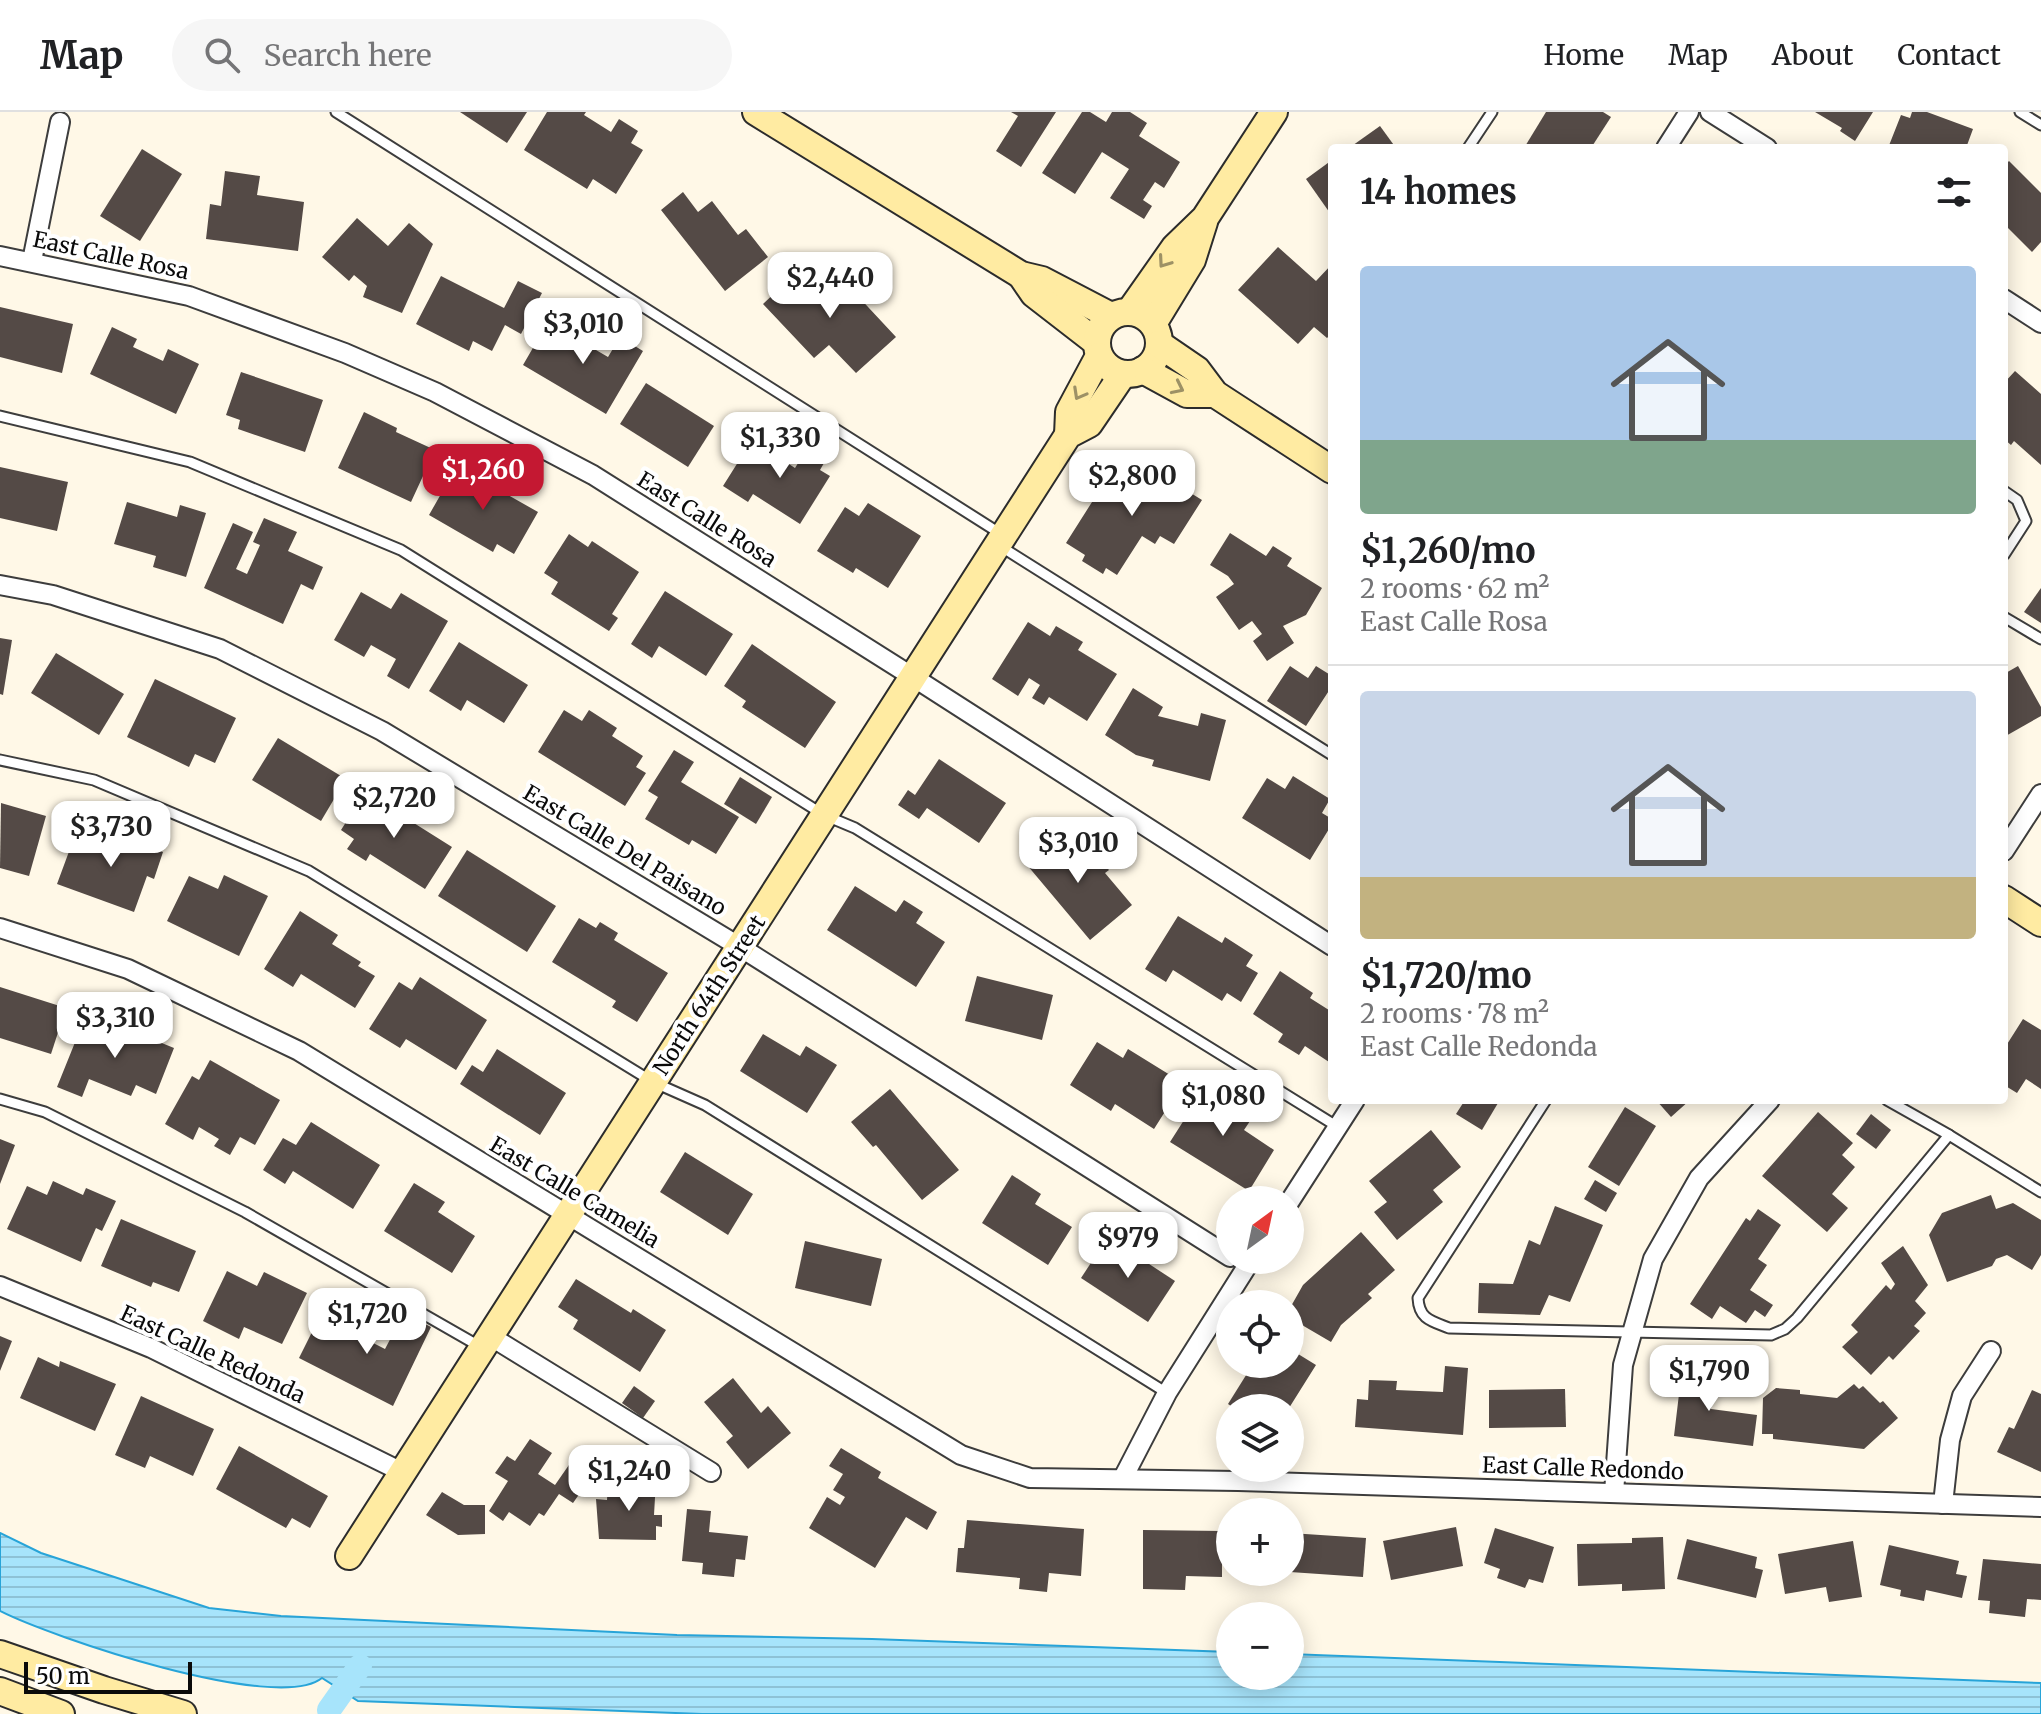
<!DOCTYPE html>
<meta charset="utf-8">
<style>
body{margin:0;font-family:Merriweather,serif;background:#f6f6f6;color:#202124;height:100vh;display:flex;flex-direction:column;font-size:30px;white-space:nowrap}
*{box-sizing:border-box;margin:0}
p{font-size:26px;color:#757577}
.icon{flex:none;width:44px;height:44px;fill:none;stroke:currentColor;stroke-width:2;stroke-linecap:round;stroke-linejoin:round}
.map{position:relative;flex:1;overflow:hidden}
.sheet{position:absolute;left:1328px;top:32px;width:680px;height:960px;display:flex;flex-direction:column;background:#fff;border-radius:8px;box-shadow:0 4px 20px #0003}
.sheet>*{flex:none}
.needle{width:52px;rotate:33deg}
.tools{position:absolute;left:1216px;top:1074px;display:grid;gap:16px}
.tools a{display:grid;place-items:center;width:88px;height:88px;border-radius:50%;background:#fff;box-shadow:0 4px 20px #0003;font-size:40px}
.scale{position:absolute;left:24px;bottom:20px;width:168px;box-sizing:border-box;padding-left:8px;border:4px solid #0a0a0a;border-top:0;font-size:22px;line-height:28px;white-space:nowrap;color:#0a0a0a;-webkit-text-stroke:6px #fff;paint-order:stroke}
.price{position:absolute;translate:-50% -68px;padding:0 18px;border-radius:16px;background:#fff;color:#222;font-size:26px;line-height:52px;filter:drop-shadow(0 2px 4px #0008)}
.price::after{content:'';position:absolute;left:50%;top:48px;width:24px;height:18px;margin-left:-12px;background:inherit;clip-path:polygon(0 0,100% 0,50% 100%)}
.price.active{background:#c41832;color:#fff}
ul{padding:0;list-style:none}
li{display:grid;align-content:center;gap:16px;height:424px;padding:0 32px}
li+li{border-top:2px solid #e0e0e0}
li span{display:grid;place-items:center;height:248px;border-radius:8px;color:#555}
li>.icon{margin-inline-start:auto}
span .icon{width:144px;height:144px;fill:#fffc;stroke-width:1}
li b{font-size:34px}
h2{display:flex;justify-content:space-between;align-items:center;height:96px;padding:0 32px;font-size:34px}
header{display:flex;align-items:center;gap:48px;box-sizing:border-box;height:112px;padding:0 40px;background:#fff;border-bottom:2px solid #e0e0e0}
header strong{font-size:38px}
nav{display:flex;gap:44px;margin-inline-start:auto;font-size:28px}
.search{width:560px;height:72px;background:#f6f6f6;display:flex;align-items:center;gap:20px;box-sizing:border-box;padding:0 28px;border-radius:44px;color:#757577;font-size:30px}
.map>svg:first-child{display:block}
.water{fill:url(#water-rules);stroke:#28a4d8;stroke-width:2}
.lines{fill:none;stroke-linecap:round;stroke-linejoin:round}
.canal{stroke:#a7e4fb;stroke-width:24}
.building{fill:#544a46}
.lane-casing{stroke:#3d3d3d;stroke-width:13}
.street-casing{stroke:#3d3d3d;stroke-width:22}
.secondary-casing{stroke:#2c2c2c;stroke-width:30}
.lane{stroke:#fff;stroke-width:9}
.street{stroke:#fff;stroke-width:18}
.secondary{stroke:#ffeba2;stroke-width:26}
.oneway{stroke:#9d9165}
.labels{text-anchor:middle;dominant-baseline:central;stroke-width:8;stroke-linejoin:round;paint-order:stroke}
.street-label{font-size:22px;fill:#0a0a0a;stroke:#fff}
</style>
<header>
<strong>Map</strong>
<div class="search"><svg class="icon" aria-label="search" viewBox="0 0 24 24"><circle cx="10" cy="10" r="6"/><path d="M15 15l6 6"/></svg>Search here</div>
<nav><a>Home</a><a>Map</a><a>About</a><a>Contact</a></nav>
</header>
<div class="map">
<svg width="2041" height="1602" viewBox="0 0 2041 1602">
<defs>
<pattern id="water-rules" width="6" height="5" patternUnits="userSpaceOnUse" patternTransform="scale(2)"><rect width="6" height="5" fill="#a7e4fb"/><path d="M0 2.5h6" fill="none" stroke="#8ec2d6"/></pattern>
</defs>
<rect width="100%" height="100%" fill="#fff8e7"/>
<path class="water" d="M0,1421L41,1441L209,1496L281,1504L677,1523L872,1527L1230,1540V1564H1290V1542L2041,1571V1602H702L358,1589L322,1566C277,1602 51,1525 0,1499Z"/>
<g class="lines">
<path class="canal" d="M329,1598L360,1554"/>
</g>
<g class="building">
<path d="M460,0H527L507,31Z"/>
<path d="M547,0H586L584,3L611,20L619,7L638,19L631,31L643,38L616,82L593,67L587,77L524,38Z"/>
<path d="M1011,0H1056L1021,55L996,39L1018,4Z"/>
<path d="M1082,0H1090L1106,10L1112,0H1130L1147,11L1139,24L1180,50L1164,76L1155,70L1143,88L1152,94L1144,107L1110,86L1129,57L1102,40L1075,82L1042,61Z"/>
<path d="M1546,0H1603L1611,5L1591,36H1524Z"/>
<path d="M1815,0H1873L1855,29L1840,19L1842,16Z"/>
<path d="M1912,0H1927L1973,17L1966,36H1888L1901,3L1910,6Z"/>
<path d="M1380,14L1396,36H1349Z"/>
<path d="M142,37L182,62L140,129L100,104Z"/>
<path d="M1332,48V104L1306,67Z"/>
<path d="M2009,49L2041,81V130L2032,140L2004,112V54Z"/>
<path d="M225,59L260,64L257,83L304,90L298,139L206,127L210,92L221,94Z"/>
<path d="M683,80L698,100L712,89L738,123L746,117L768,145L725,179L661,98Z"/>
<path d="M357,106L388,134L409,111L433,132L402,201L363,185L367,174L354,163L349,169L322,145Z"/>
<path d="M1278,135L1316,169L1332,152V221L1327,226L1314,215L1298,232L1238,178Z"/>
<path d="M800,157L823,182L841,166L896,225L856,261L829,233L814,246L763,192Z"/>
<path d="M441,164L504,196L518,169L542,181L521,222L505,213L492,239L473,229L469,239L416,212Z"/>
<path d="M0,195L73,212L62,261L0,245Z"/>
<path d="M548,210L608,245L620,225L643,239L606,302L523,253Z"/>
<path d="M112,215L137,227L133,235L163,249L168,237L199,252L176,302L90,262Z"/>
<path d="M2015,259L2041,282V353L2014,329L2011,333L2004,327V271Z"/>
<path d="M241,260L323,288L305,340L238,317L240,308L226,303Z"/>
<path d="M646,271L714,314L688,355L620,312Z"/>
<path d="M364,300L397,316L396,320L435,338L411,390L338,356Z"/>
<path d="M752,328L795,356L810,332L828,344L820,358L830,364L800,412L753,382L748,390L723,374Z"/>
<path d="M1134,346L1202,388L1174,432L1160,424L1155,432L1142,424L1117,463L1106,456L1103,462L1082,449L1085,443L1066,431L1099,379L1109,385Z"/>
<path d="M457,354L538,400L514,442L497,432L493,440L429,403Z"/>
<path d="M0,355L68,370L57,419L0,406Z"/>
<path d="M127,390L177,405L180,393L206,401L186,465L153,455L156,444L114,432Z"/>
<path d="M868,391L921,424L888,476L856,456L853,461L817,439L845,395L859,404Z"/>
<path d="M264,406L297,420L288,439L323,455L313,478L301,472L283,512L204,476L233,411L253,420L236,457L247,462L260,433L253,430Z"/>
<path d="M1230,421L1266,444L1273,434L1292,446L1287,454L1322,476L1306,503L1283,514L1294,531L1267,549L1253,529L1262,522L1252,509L1239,518L1216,485L1234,472L1228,464L1210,453Z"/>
<path d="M569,422L588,435L592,429L639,460L612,502L618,506L609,519L551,482L558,470L544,461Z"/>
<path d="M2041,476V511L2024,500Z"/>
<path d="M665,479L733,522L706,564L659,534L652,546L631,532Z"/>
<path d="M361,480L391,497L401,481L448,509L409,577L387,564L396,547L371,533L364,545L334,528Z"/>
<path d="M1028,510L1050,524L1056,514L1083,530L1078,538L1117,562L1087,609L1049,585L1044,593L1032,586L1040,573L1029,566L1018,584L992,567Z"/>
<path d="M0,526L12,528L3,583L0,582Z"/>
<path d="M459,530L528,573L504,611L467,588L461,599L429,579Z"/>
<path d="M752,532L836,590L805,636L742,595L746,589L724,574Z"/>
<path d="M56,541L124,582L99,623L31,581Z"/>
<path d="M1290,554L1308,566L1316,554L1332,564V574L1306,614L1267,589Z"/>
<path d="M2018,554L2041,595V604L2004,625V562Z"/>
<path d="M155,567L236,606L215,651L195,642L189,655L127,625Z"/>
<path d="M1133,576L1163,595L1158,604L1198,614L1201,601L1226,608L1210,669L1152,654L1154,648L1136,643L1105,623Z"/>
<path d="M564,598L582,609L589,598L617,616L612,624L643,644L636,655L646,661L625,694L538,640Z"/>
<path d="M278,626L346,667L321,709L252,668Z"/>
<path d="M674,638L694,650L681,670L739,705L716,742L692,728L689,733L645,707L658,685L648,679Z"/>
<path d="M939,647L1006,691L979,731L927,696L919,707L898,693L908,678L915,683Z"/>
<path d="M1293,664L1330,687L1322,701L1332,707V712L1310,748L1242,706L1267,666L1285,677Z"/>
<path d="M740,665L772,685L756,712L724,692Z"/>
<path d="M367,677L392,693L390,696L452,735L425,777L370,742L366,749L347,737L354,727L341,718Z"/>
<path d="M1,691L46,704L29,764L0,756Z"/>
<path d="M131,719L149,725L146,734L163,740L154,767L147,764L134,800L57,772L74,726L98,734L102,722L127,731Z"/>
<path d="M1055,720L1074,742L1081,736L1094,751L1099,747L1109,758L1105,761L1132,793L1090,828L1022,747Z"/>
<path d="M467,738L556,794L527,840L438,784Z"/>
<path d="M224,763L268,784L239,844L167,809L189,764L218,777Z"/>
<path d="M855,774L896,800L904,788L923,800L916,811L945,830L916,875L827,818Z"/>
<path d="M300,799L338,823L332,832L361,850L358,854L375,864L355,896L301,862L293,875L264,857Z"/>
<path d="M1178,804L1222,831L1225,825L1253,843L1246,854L1258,861L1241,890L1227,881L1222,889L1173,858L1166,870L1145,857Z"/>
<path d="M579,806L596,816L600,810L618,821L614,828L668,861L637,910L612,895L616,889L552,850Z"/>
<path d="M1280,859L1313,881L1310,886L1332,900V952L1305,934L1299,943L1278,930L1283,922L1253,902Z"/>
<path d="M977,864L1053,883L1042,928L965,909Z"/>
<path d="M420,865L487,908L456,958L406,927L400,936L369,917L399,870L412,878Z"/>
<path d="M0,875L66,896L51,942L0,926Z"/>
<path d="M98,905L174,936L156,982L136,973L131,984L89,967L82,985L57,975L82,913L94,918Z"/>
<path d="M2023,907L2041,918V977L2026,967L2017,981L2004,973V937Z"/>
<path d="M763,922L800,944L806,934L837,953L807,1001L740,959Z"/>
<path d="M1097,930L1123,946L1128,937L1183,971L1154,1017L1115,992L1111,999L1070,973Z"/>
<path d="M497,937L566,981L540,1023L460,972L472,953L483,960Z"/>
<path d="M210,948L280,988L255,1033L240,1025L230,1043L214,1034L219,1027L199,1015L193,1028L165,1012L192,964L199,968Z"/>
<path d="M1207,972L1254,1003L1244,1018L1274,1038L1249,1079L1170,1030Z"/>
<path d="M890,977L959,1058L922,1088L876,1033L873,1035L851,1010Z"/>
<path d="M1465,988H1493L1498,991L1482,1018L1456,1002Z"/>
<path d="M1656,988H1690L1671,1005Z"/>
<path d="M1625,995L1656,1014L1619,1074L1588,1055Z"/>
<path d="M1818,1000L1853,1031L1842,1043L1855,1055L1832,1082L1848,1096L1827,1120L1762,1064Z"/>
<path d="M1871,1002L1891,1018L1876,1037L1856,1022Z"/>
<path d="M311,1010L380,1053L353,1097L293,1059L285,1072L263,1058L283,1026L296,1033Z"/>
<path d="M1431,1018L1461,1055L1433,1078L1443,1090L1397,1128L1374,1100L1387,1090L1369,1069Z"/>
<path d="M0,1027L15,1033L0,1072Z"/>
<path d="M685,1040L753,1082L728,1123L660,1080Z"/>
<path d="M1012,1063L1041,1082L1035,1092L1072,1115L1048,1153L982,1111Z"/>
<path d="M1595,1068L1617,1081L1606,1100L1584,1087Z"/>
<path d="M53,1069L83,1083L86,1076L116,1089L102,1119L96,1116L81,1150L7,1117L27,1074L47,1083Z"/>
<path d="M414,1071L445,1090L438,1100L475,1124L452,1161L384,1119Z"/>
<path d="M1991,1083L1996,1097L2013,1091L2041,1108V1143L2032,1158L2007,1143L1996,1147L1992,1154L1947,1170L1929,1123L1942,1101Z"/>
<path d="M1555,1094L1603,1113L1570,1190L1549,1183L1540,1203L1478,1201L1479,1171L1513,1172L1529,1128L1540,1133Z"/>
<path d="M1758,1097L1781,1113L1758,1147L1767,1153L1750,1178L1773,1193L1765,1205L1755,1198L1746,1211L1720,1194L1712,1207L1690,1192L1746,1106L1750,1109Z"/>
<path d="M121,1107L196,1139L179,1180L153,1170L151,1175L101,1154Z"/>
<path d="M1361,1120L1395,1158L1368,1182L1372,1186L1341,1213L1331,1230L1290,1206V1196L1303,1173Z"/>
<path d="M1108,1125L1175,1169L1148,1210L1081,1166Z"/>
<path d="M805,1129L882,1147L871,1194L795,1176Z"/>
<path d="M1903,1134L1928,1173L1915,1189L1926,1201L1914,1214L1920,1219L1893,1248L1889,1244L1871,1263L1842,1235L1858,1220L1851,1213L1886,1173L1891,1178L1895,1172L1881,1151Z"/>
<path d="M227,1159L257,1174L264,1160L307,1181L282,1232L244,1215L239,1227L203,1209Z"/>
<path d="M576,1167L631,1201L633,1197L666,1218L640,1260L573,1217L578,1208L558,1195Z"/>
<path d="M404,1201L431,1215L393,1294L299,1246L320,1204L385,1237Z"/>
<path d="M0,1224L12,1229L0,1259Z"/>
<path d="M1290,1237L1316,1253L1289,1296H1234L1228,1292L1253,1252H1290Z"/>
<path d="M38,1245L59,1255L60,1249L116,1272L95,1319L20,1286Z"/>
<path d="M1445,1254L1468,1256L1463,1323L1355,1315L1357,1287L1368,1288L1369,1268L1397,1269L1396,1278L1443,1280Z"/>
<path d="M1682,1257L1716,1261L1711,1297L1757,1303L1753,1334L1674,1324Z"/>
<path d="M733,1266L761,1301L768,1294L791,1321L748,1357L726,1330L733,1324L704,1290Z"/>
<path d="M1854,1272L1859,1277L1863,1274L1880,1291L1883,1289L1898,1306L1864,1337L1773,1327V1322H1762L1763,1286L1776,1276L1800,1278V1282L1837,1286Z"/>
<path d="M634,1274L655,1289L643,1306L622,1291Z"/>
<path d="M1565,1277L1566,1315L1489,1316V1278Z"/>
<path d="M2032,1278L2041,1282V1360L1997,1340L2009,1315L2014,1317Z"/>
<path d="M141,1284L214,1317L193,1364L150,1344L145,1356L115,1343Z"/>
<path d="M530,1327L552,1341L538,1362L555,1373L571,1350L592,1364L573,1391L559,1382L544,1404L539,1401L530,1414L509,1400L503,1409L489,1399L508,1369L495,1361L507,1344L515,1349Z"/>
<path d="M239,1334L328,1384L310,1416L292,1406L286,1416L216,1377Z"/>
<path d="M841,1336L881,1360L878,1366L937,1400L927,1418L906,1405L875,1456L809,1416L827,1385L840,1393L845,1385L833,1378L843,1362L829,1354Z"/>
<path d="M633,1367L656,1368L654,1403H662V1415L656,1414V1428L599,1427L596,1387L607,1388L608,1371L621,1374V1386H633Z"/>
<path d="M442,1380L464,1393H485V1422L458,1423L426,1403Z"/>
<path d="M687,1397L711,1399L709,1420L748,1424L745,1448L736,1447L734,1465L702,1462L703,1451L682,1449Z"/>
<path d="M967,1408L1084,1417L1081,1464L1049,1461L1047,1480L1019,1477L1020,1466L956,1460L958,1436H964Z"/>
<path d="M1456,1415L1463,1454L1391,1468L1383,1429Z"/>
<path d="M1495,1416L1554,1435L1543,1471L1529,1467L1525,1476L1497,1466L1500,1457L1484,1451Z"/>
<path d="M1143,1418L1222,1419V1465L1186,1464L1185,1478L1143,1477Z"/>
<path d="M1290,1421L1366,1426L1363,1465L1290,1460Z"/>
<path d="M1663,1425L1665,1477L1622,1479V1472L1578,1474L1577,1432L1632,1431V1426Z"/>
<path d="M1687,1427L1757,1445L1755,1456L1763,1458L1756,1486L1677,1467Z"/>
<path d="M1853,1429L1862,1485L1829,1490L1826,1475L1785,1482L1778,1442Z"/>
<path d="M1889,1433L1959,1449L1956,1462L1967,1464L1962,1486L1926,1478L1924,1489L1900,1484L1901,1478L1880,1473Z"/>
<path d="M1983,1447L2041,1452V1488L2027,1487L2025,1505L1989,1501L1990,1489L1978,1488Z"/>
</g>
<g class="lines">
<defs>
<g id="lane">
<path d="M336,0L1001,422"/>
<path d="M2020,0L2041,13"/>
<path d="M1468,36L1492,0"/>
<path d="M0,304L190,350L401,438L824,703L855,716L1338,1015"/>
<path d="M2004,379L2017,388L2026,409L2004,443"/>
<path d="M1000,434L1332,643"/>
<path d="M2004,505L2041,527"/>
<path d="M0,648L94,668L309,759L653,970L705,993L1167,1281"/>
<path d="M0,987L45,1000L245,1100L479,1234"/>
<path d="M1546,988L1418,1186C1419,1207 1431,1209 1449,1216L1771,1223L1785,1217L1797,1206L1949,1023"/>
<path d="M1887,988L1949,1023L2041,1080"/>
</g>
<g id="street">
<path d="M1710,0L1767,36"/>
<path d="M1666,36L1689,0"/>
<path d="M0,144L189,184L345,241L435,280L593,363L913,565L1332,834"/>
<path d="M32,149L60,10"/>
<path d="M2004,187L2041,211"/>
<path d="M0,473L53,483L220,537L382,619L740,835L1230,1145"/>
<path d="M2004,739L2041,682"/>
<path d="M0,816L128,857L299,939L961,1343L1030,1366L1238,1369L2041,1395"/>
<path d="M1290,1089L1355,988"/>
<path d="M0,1174L151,1236L402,1360"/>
<path d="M490,1224L711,1360"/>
<path d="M1123,1366L1167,1281L1251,1148"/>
<path d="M1614,1381L1623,1253L1653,1147L1699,1066L1770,988"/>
<path d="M1943,1392L1950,1328L1962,1284L1991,1239"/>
</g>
<g id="secondary">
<path d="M756,0L1021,163L1042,168L1111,204"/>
<path d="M1021,163L1034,182L1096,230"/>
<path d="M1130,199L1175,135L1205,106L1274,0"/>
<circle cx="1128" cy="231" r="31"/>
<path d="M1153,212L1192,148L1204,110"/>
<path d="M1159,232L1197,258L1215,282L1332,358"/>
<path d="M1143,258L1187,282H1215"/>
<path d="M1068,323L1069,300L1099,244"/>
<path d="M2004,787L2041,811"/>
<path d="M349,1444L1068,323L1089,312L1123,262"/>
<path d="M0,1542L104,1578L183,1602"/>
<path d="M0,1579L61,1602"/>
</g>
</defs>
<use href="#lane" class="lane-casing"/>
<use href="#street" class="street-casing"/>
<use href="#secondary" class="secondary-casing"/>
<use href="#lane" class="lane"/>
<use href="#street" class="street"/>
<use href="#secondary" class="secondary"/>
</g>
<defs><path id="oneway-chevron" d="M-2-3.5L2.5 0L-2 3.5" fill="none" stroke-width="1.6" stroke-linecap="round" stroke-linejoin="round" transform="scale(2)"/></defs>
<g class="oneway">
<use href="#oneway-chevron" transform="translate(1164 150) rotate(125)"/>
<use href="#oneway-chevron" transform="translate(1178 276) rotate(26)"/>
<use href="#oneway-chevron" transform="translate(1079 282) rotate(119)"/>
</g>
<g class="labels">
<g class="street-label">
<text transform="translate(111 143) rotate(12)">East Calle Rosa</text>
<text transform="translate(707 407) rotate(32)">East Calle Rosa</text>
<text transform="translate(625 738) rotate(31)">East Calle Del Paisano</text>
<text transform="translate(709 883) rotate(-57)">North 64th Street</text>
<text transform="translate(575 1080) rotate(31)">East Calle Camelia</text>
<text transform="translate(213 1242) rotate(25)">East Calle Redonda</text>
<text transform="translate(1583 1356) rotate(2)">East Calle Redondo</text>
</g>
</g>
</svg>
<div class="tools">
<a><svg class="needle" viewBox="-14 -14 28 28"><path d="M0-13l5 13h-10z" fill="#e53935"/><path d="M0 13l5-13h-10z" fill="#757577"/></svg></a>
<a><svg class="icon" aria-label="locate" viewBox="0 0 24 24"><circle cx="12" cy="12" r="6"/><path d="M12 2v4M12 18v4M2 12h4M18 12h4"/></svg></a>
<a><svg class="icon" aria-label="layers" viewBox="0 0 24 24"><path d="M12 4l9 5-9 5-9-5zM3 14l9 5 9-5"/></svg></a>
<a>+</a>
<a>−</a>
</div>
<div class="scale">50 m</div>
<b class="price" style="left:830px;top:208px">$2,440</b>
<b class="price" style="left:583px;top:254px">$3,010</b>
<b class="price" style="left:780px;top:368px">$1,330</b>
<b class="price active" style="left:483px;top:400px">$1,260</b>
<b class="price" style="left:1132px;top:406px">$2,800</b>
<b class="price" style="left:394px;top:728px">$2,720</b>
<b class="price" style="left:111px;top:757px">$3,730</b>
<b class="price" style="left:1078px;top:773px">$3,010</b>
<b class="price" style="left:115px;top:948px">$3,310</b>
<b class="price" style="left:1223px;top:1026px">$1,080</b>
<b class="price" style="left:1128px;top:1168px">$979</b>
<b class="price" style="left:367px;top:1244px">$1,720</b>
<b class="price" style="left:1709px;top:1301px">$1,790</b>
<b class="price" style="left:629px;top:1401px">$1,240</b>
<section class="sheet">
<h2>14 homes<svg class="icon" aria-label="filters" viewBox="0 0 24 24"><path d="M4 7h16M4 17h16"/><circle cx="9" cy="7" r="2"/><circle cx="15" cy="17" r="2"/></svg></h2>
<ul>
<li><span style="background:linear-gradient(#a9c7e8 70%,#7fa58c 0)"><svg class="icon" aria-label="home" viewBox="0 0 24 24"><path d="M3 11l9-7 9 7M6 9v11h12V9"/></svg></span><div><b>$1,260/mo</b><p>2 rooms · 62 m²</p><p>East Calle Rosa</p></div></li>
<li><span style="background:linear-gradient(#c9d6e8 75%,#c2b280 0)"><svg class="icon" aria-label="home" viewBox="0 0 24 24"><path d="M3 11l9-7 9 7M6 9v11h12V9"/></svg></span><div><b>$1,720/mo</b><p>2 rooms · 78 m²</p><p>East Calle Redonda</p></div></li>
</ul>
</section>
</div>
